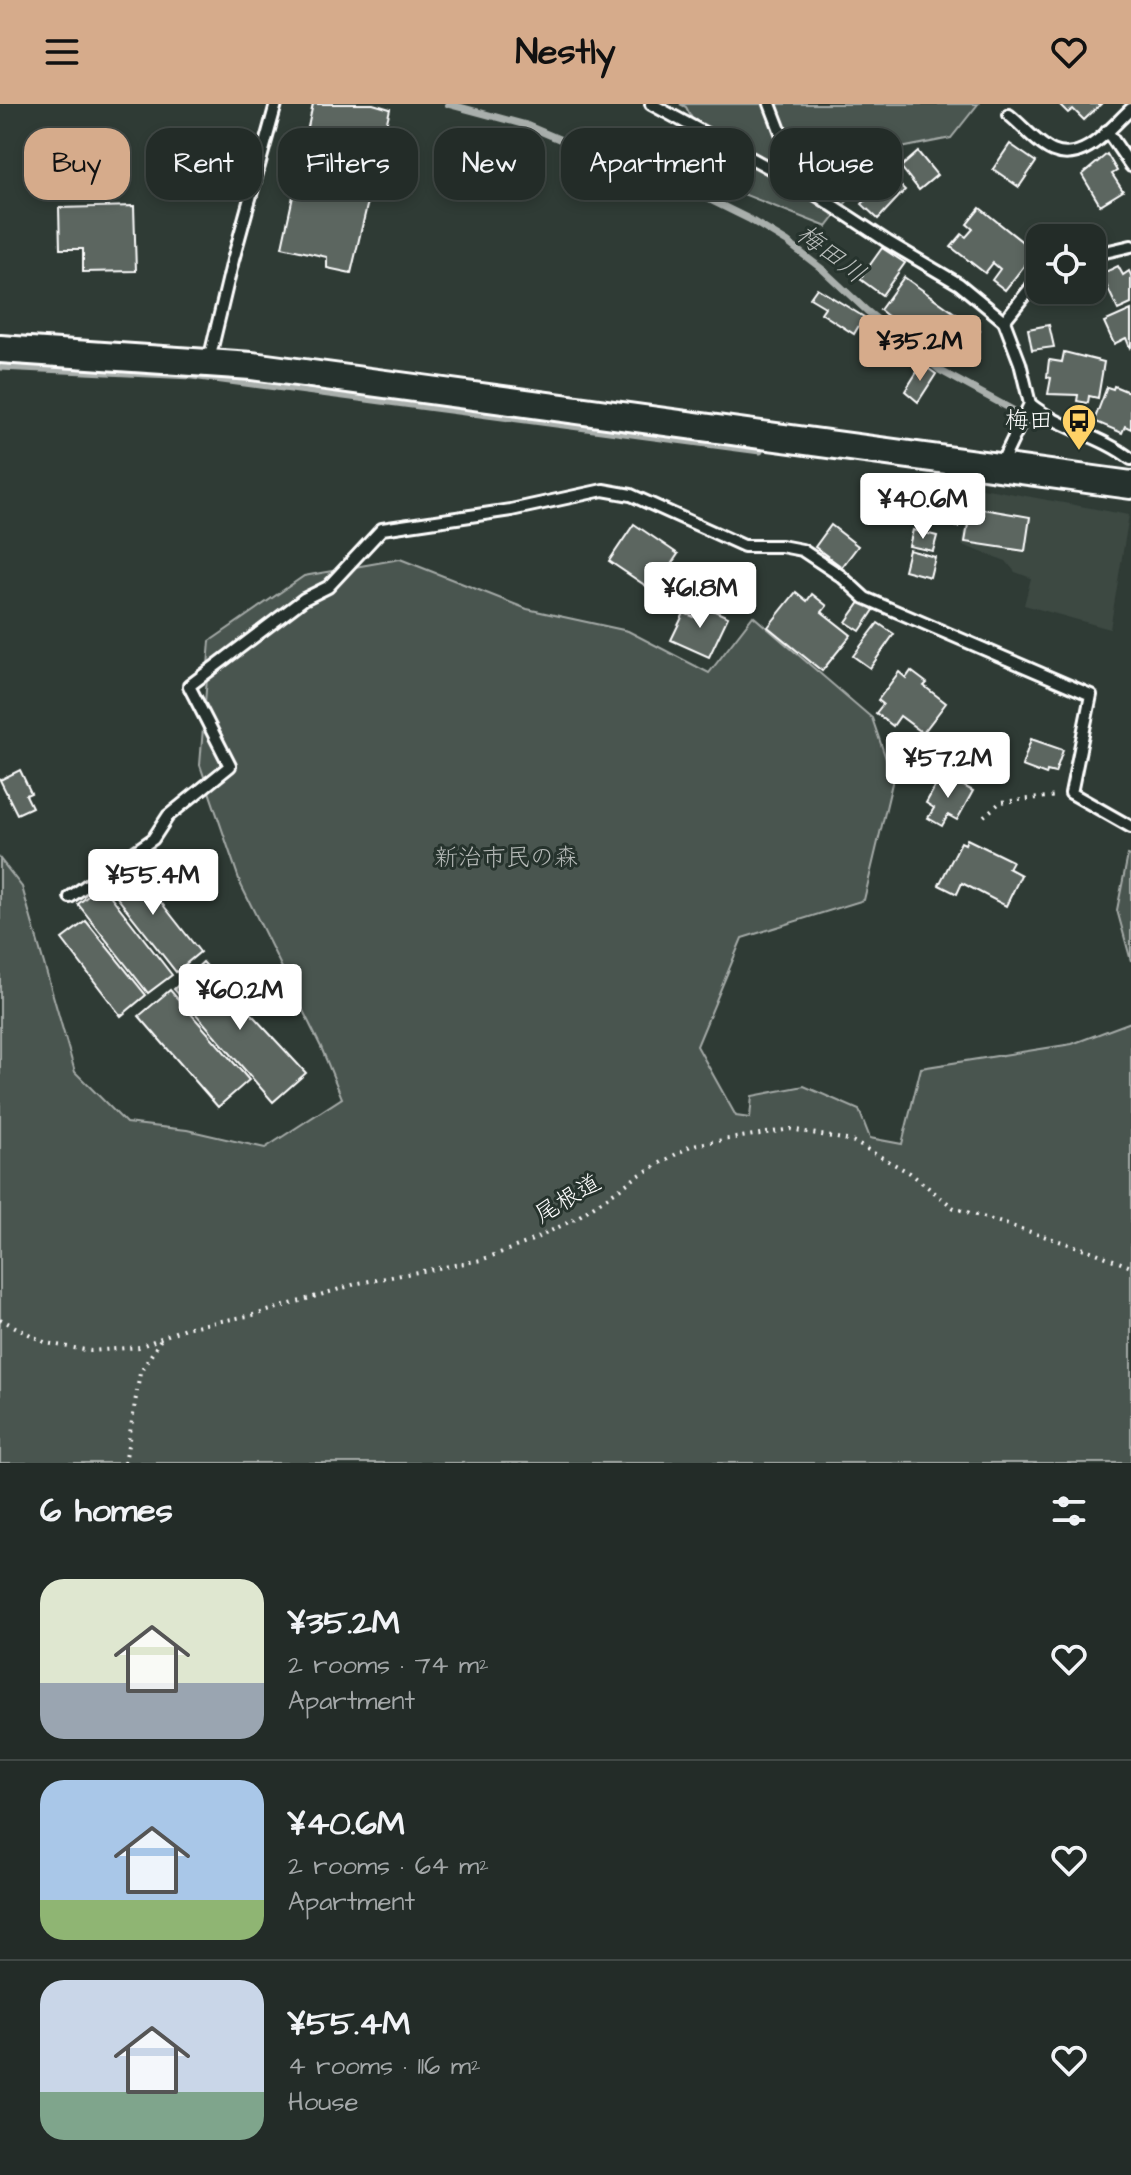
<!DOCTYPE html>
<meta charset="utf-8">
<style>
body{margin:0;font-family:"Architects Daughter","Klee One",sans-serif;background:#2b3430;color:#f1f3f6;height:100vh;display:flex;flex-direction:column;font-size:30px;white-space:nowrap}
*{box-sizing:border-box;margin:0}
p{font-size:26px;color:#a3a7a8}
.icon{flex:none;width:44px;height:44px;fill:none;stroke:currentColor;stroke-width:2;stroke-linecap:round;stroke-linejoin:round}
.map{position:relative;height:1359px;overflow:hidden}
.drawer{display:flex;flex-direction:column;background:#232c28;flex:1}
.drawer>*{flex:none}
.guide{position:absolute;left:24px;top:24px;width:1084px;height:72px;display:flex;gap:16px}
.tools{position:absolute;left:1026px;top:120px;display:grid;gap:16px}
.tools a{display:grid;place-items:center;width:80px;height:80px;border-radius:16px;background:#232c28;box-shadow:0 4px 12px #0003,0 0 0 2px #404845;font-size:40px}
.price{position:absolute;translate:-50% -68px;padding:0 18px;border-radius:8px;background:#fff;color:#222;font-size:26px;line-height:52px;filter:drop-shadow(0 2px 4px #0008)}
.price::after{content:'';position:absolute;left:50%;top:48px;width:24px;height:18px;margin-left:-12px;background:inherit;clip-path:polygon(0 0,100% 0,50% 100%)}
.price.selected{background:#d6ab8b;color:#111}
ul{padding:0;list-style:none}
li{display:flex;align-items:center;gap:24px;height:200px;padding:0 40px}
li+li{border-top:2px solid #404845}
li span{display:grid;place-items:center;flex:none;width:224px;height:160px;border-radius:24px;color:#555}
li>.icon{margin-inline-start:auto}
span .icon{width:96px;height:96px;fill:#fffc;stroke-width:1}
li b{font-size:34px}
h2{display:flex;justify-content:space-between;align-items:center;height:96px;padding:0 40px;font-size:34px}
.pill{padding:0 28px;border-radius:24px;background:#232c28;box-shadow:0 4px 12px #0003,0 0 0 2px #404845;font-size:28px;line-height:72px}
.pill.selected{background:#d6ab8b;color:#111}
header{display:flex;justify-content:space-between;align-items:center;height:104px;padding:0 40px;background:#d6ab8b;color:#111;font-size:36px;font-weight:700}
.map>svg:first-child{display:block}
.built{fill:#3c4842}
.green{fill:#4a544f;stroke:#a4aaa7;stroke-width:2}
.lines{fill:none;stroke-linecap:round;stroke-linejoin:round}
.stream{stroke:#a9afac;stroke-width:7}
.building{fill:#5b6661;stroke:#fff;stroke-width:2}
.service-casing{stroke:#fff;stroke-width:16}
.tertiary-casing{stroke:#fff;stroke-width:32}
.path{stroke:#fff;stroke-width:4;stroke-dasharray:2 6;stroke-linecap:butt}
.service{stroke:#26332d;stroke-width:10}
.tertiary{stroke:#26332d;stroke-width:26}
.labels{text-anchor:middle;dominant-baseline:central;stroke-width:6;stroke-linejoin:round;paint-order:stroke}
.poi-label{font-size:24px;fill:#fff;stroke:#26332d;text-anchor:end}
.park-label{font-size:24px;fill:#b7bbb9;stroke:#26332d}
.street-label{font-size:24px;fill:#fff;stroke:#26332d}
.water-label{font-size:26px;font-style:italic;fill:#b8bcba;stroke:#26332d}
</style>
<header><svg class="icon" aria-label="menu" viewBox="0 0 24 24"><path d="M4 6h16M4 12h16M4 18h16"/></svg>Nestly<svg class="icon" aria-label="heart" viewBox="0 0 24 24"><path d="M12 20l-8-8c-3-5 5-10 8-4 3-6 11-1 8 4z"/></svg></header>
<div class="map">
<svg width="1131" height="1359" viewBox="0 0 1131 1359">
<rect width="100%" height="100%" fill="#2f3b35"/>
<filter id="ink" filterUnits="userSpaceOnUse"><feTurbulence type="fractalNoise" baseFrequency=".0125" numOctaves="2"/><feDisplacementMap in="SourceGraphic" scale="16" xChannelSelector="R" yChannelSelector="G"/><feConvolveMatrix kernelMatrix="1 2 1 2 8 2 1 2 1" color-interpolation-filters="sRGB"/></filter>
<g filter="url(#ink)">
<path class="built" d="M971,382L1129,411L1110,525L1024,501L1031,474L1015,468L1006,457L962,441Z"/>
<g class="green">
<path d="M680,0H978L951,34L886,47L827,123L728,84L686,3Z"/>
<path d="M400,455L527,505L628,527L709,569L753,512L872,614L893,675L864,796L742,834L697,942L736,1012L750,1014L752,992L804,982L859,1006L870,1034L902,1040L921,964L1072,940L1131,918V1359H0V755L22,783L75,968L126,1019L187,1026L265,1044L342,994L321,943L241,781L200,661L210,537L304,472Z"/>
<path d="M1128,751L1131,752V857L1117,806Z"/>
</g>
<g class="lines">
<g class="stream">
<path d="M448,0L526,21L620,61L668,75L749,115L787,138L822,165L867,207L941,267L1035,318"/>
<path d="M0,263L192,272L760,347"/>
</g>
</g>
<g class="building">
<path d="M313,0H373L390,5L351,169L327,164V153L282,143Z"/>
<path d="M1059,0H1101L1084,16L1073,5L1068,9Z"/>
<path d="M1010,40L1036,58L1019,83L993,65Z"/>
<path d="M918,48L937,71L919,86L901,63Z"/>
<path d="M1107,50L1117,67L1112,70L1123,87L1100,101L1082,71Z"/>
<path d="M889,71L905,86L878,115L862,100Z"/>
<path d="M134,102L136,167L83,168V145H60L59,104Z"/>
<path d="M980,104L1035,148L1005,186L992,176L1000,165L993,159L985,169L951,143L962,130L966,133L973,125L967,120Z"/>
<path d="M882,144L905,159L882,191L860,175Z"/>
<path d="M1118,162L1123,171L1129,167L1131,171V200L1118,206L1101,170Z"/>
<path d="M904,173L980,227L952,262L880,206Z"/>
<path d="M817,184L864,213L854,230L821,209L825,203L810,194Z"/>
<path d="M1131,206V243L1130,244L1126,234L1114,240L1104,218Z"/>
<path d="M1049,221L1054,243L1032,246L1028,225Z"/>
<path d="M875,223L891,233L880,249L865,240Z"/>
<path d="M1064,248L1104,258L1098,294L1089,292L1088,299L1077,297L1078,291L1048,290L1051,274L1047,273L1049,256L1062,258Z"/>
<path d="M922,260L936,270L918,298L905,287Z"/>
<path d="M1114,282L1131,289V325L1125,322L1122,329L1094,317L1107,283L1113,285Z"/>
<path d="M930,380L966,389L958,423L922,414Z"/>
<path d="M971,403L1030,413L1025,447L965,438Z"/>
<path d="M634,420L678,450L670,462L683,471L672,488L666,484L661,492L609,457Z"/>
<path d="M831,421L858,442L842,463L815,443Z"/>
<path d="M913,426L937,432L933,447L909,442Z"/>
<path d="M909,446L935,453L930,473L904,466Z"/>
<path d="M796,488L807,497L812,490L827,502L822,508L851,531L822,567L768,523Z"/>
<path d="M861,497L874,506L860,527L846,518Z"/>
<path d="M699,500L728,513L709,553L671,536L684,509L694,513Z"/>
<path d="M878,519L894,530L870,564L853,552Z"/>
<path d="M911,567L927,579L924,582L946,599L923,629L900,612L893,622L876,609L883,600L878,596L899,568L906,574Z"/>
<path d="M1031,635L1063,646L1055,669L1047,667L1046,671L1022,662Z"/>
<path d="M20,666L31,689L26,691L32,703L17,710L0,676Z"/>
<path d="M942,670L973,687L957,716L948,711L942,722L928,714L934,704L926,699Z"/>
<path d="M967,735L1012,757L1008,764L1021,771L1006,802L962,779L957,790L939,781L961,738L965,740Z"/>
<path d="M131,760L200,848L176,868L105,778Z"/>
<path d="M102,781L172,871L148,889L78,800Z"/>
<path d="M86,817L146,891L121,912L62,835Z"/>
<path d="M203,858L306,969L273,998L174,885Z"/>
<path d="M170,886L249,976L218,1003L139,912Z"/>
</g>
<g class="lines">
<defs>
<g id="service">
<path d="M651,0L801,81L888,138L959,180L1004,217"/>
<path d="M770,0L801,81"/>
<path d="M1009,11C1022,21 1037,40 1053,47C1084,60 1111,23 1131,5"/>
<path d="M1107,27L1131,62"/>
<path d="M1092,151L1131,142"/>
<path d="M209,256L233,156L276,0"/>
<path d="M1030,300C1061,325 1100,331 1131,355"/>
<path d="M1000,362L1030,300L1020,259L1004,217L1040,172"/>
<path d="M70,793L153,735L168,712L230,662L189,582L304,495L328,483L382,425L511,406L603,386L631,391L744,442H781L802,446L841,472L865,494L1091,591L1071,689L1131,723"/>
</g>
<path id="tertiary" d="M0,245L252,262L1131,381"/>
</defs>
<use href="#service" class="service-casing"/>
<use href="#tertiary" class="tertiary-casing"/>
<g class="path">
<path d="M984,712L1001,698L1057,692"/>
<path d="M0,1215L46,1239L91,1247L139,1243L185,1224L258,1210L359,1179L481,1156L526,1139L575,1115L638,1072L692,1041L791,1025L852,1037L910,1069L954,1104L1091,1147L1131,1163"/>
<path d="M125,1359L140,1269L161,1235"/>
</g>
<use href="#service" class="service"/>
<use href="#tertiary" class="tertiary"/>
</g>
</g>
<defs>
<symbol id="bus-pin" viewBox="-11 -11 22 30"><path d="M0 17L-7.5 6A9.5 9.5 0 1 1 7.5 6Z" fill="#ffd166" stroke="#26332d"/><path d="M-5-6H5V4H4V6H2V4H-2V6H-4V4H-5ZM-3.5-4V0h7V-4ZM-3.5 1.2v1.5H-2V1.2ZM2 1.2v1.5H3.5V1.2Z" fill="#111"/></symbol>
</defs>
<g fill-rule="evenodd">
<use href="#bus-pin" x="1059" y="297" width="40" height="54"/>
</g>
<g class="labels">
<g class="poi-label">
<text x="1053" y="317">梅田</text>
</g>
<g class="park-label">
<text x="506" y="754">新治市民の森</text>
</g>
<g class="street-label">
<text transform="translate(568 1095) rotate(-31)">尾根道</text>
</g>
<g class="water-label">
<text transform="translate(831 150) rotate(37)">梅田川</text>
</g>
</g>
</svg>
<div class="tools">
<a><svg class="icon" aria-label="locate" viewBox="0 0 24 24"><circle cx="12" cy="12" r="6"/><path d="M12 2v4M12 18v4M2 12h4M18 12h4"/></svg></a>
</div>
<b class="price selected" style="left:920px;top:279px">¥35.2M</b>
<b class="price" style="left:923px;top:437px">¥40.6M</b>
<b class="price" style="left:700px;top:526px">¥61.8M</b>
<b class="price" style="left:948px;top:696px">¥57.2M</b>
<b class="price" style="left:153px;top:813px">¥55.4M</b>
<b class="price" style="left:240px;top:928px">¥60.2M</b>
<div class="guide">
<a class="pill selected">Buy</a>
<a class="pill">Rent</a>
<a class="pill">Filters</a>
<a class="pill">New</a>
<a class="pill">Apartment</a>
<a class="pill">House</a>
</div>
</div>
<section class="drawer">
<h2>6 homes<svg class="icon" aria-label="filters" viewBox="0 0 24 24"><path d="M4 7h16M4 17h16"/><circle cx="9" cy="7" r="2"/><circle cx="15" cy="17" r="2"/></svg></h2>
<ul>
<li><span style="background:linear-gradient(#dfe7d0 65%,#9aa5b1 0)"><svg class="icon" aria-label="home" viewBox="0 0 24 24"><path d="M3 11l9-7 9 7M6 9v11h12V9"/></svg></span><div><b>¥35.2M</b><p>2 rooms · 74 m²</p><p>Apartment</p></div><svg class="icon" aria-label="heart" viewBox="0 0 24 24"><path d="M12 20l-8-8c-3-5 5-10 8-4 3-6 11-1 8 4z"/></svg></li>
<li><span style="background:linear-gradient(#a9c7e8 75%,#8fb573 0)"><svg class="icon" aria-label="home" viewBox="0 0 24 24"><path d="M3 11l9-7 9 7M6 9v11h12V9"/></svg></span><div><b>¥40.6M</b><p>2 rooms · 64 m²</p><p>Apartment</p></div><svg class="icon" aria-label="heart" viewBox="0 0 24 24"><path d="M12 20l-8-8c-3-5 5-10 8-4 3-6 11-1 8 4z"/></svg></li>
<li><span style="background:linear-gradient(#c9d6e8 70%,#7fa58c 0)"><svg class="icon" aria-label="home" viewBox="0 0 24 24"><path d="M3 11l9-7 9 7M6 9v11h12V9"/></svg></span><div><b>¥55.4M</b><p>4 rooms · 116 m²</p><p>House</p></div><svg class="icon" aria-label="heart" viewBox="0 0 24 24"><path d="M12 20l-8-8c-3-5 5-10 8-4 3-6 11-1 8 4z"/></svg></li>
</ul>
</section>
